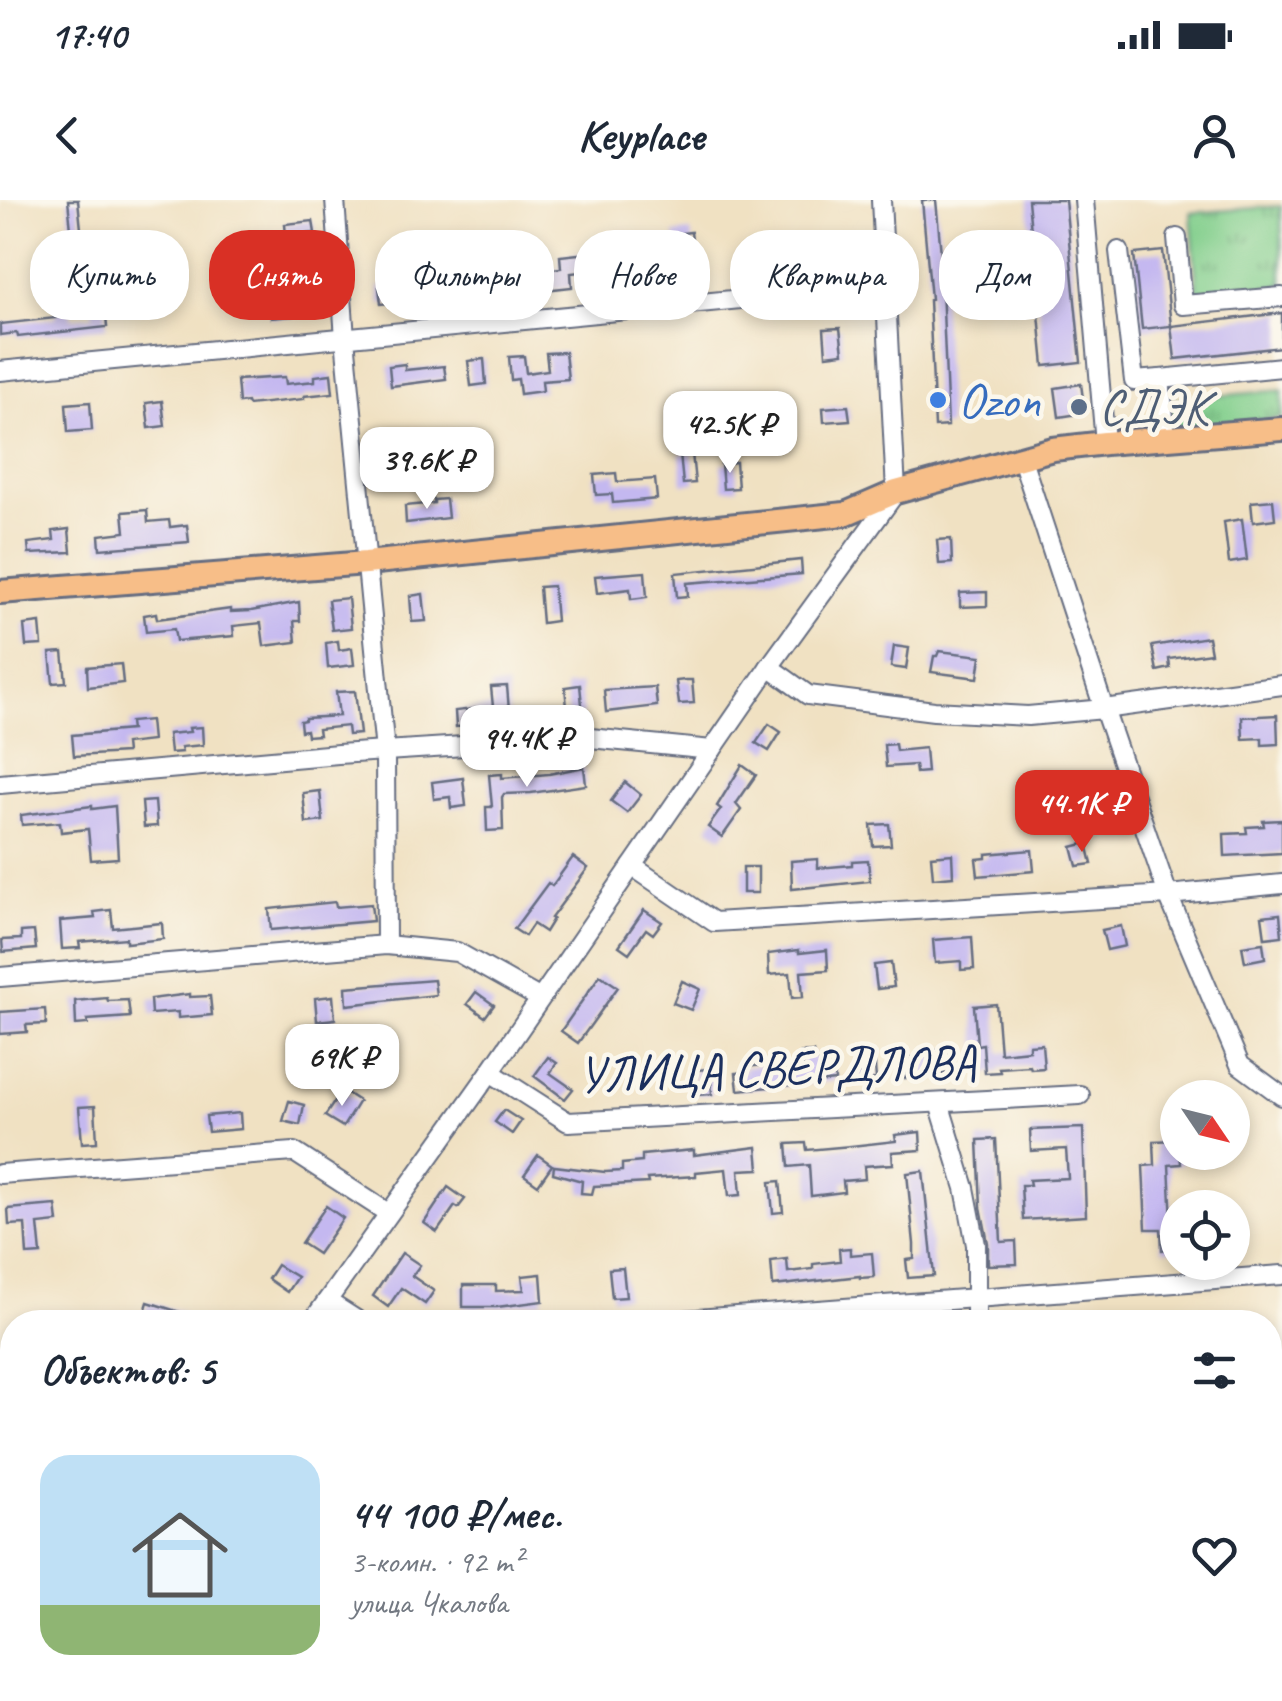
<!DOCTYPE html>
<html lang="ru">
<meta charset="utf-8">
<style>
body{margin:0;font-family:Caveat,sans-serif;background:#f6f6f7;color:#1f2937;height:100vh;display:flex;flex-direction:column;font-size:38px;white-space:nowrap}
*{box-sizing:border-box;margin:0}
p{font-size:32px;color:#747a83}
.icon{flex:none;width:55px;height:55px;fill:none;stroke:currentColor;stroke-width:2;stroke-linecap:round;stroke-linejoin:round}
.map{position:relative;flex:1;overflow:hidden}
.side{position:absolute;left:0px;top:1110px;width:1282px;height:392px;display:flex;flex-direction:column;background:#fff;border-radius:40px 40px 0 0;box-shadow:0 5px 15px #0003}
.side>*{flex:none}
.banner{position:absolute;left:30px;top:30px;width:1222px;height:90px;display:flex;gap:20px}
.needle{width:65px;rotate:125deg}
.buttons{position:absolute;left:1160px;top:880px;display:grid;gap:20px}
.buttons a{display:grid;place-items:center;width:90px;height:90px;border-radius:50%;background:#fff;box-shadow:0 5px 15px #0003;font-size:50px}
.price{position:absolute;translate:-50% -85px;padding:0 22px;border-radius:20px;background:#fff;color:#222;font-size:32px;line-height:65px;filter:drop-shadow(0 2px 5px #0008)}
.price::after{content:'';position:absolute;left:50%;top:60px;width:30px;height:22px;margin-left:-15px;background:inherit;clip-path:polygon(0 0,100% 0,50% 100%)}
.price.selected{background:#d93025;color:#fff}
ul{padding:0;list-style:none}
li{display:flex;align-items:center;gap:30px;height:250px;padding:0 40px}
li span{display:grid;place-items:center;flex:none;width:280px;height:200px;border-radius:30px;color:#555}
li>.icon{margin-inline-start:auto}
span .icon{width:120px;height:120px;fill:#fffc;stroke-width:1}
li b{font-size:42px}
h2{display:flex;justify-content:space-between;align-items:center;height:120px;padding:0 40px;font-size:42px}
.chip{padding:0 35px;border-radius:40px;background:#fff;box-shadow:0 5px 15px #0003;font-size:35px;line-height:90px}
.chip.selected{background:#d93025;color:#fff}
.status{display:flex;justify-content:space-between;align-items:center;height:70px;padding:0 50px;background:#fff;direction:ltr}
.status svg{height:28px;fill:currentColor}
header{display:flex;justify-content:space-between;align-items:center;height:130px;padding:0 40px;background:#fff;font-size:45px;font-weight:700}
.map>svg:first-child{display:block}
.grass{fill:url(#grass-tufts);stroke:#4f7f76;stroke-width:2.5}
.garden{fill:#83cf8d;stroke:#4f7f76;stroke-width:2.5}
.building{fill:#c4b8f0}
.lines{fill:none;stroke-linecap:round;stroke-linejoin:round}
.minor-casing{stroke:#666d81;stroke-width:22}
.major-casing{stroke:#666d81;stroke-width:28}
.minor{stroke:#fff;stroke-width:18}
.major{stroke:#f7be88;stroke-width:22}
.shop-dot{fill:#3f7fe0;stroke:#fbf7ec;stroke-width:4}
.service-dot{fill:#5c6f8a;stroke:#fbf7ec;stroke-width:4}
.labels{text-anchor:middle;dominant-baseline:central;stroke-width:9;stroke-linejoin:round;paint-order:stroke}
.shop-label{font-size:50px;fill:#366cbe;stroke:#fbf7ec;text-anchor:start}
.service-label{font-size:50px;fill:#4e5e75;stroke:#fbf7ec;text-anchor:start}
.street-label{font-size:50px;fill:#1b2f5e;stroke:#fbf7ec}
</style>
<div class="status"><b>17:40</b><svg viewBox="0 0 49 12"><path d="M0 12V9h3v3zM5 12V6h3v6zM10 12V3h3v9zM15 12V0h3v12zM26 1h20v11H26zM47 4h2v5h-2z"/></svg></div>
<header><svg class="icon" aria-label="back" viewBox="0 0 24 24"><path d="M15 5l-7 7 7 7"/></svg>Keyplace<svg class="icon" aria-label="person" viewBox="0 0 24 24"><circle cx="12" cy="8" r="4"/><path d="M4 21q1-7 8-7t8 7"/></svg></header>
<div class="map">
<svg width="1282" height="1501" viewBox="0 0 1282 1501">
<defs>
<pattern id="grass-tufts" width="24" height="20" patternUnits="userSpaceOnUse" patternTransform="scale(2.5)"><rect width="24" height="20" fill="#83cf8d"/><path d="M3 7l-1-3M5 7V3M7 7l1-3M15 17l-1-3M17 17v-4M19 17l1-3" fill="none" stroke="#6aa876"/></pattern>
</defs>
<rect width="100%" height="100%" fill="#fbf7ec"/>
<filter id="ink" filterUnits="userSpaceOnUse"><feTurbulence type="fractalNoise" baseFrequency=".01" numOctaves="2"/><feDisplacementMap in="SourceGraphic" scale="20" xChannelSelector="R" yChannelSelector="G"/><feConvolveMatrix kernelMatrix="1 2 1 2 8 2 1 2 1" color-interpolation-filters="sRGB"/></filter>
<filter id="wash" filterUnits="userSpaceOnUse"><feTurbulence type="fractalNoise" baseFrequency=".0048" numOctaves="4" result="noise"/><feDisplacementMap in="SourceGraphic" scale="40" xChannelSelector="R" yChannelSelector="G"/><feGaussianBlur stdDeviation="2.25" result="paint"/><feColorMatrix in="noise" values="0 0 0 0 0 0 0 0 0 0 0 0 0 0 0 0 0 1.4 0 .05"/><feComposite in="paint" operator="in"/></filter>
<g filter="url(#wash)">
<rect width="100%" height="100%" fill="#f0e1c2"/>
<g class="grass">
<path d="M1281,6L1282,86L1197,93L1191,13Z"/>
<path d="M1282,190V218L1174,229L1171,200Z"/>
</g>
<path class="garden" d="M1282,1299V1374L1270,1375V1300Z"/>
<g id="blocks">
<g class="building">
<path d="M68,0H78L81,29L71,30Z"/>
<path d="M922,0H936L944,86H942L948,226L935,227L929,100L931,99Z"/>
<path d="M1028,0H1065L1081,162L1044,166Z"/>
<path d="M313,21L315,33L286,36L285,24Z"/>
<path d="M691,32L694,57L677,59L674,34Z"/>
<path d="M1163,51L1171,126L1142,129L1134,54Z"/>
<path d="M517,52L519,92L470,95L469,79L502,76L500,54Z"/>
<path d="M588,53L589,71L571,73L572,87L544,90L542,70L561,68L560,56Z"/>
<path d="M664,59L665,73L657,74V79L632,81L633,84L619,86L617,62Z"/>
<path d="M400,85L402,102L381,104L379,87Z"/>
<path d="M299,98V102L325,99L326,113L271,118L270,101Z"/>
<path d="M70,106L71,118L93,116L92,107L105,106L107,127L18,137L17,133L0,135V124L56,118L55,108Z"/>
<path d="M1282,113V147L1175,159L1171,126Z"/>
<path d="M840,128L843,153L826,155L824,129Z"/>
<path d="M565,152L568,179L542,181L543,191L520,194L518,179L511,180L509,157L524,156L526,173L548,170L546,153Z"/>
<path d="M484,159L486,184L471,186L468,161Z"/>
<path d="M405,164V170L444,166L446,179L391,186L389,166Z"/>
<path d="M331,174L333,193L304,196V199L248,205L247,202L239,203L237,180L285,177L286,184L315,181V176Z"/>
<path d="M1081,184L1085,213L1059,217L1055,188Z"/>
<path d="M162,201L165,226L149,228L146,203Z"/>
<path d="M90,202L92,230L68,232L66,204Z"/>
<path d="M848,206L850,220L824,222L823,208Z"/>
<path d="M692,253L695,283L683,284L680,254Z"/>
<path d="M736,262L738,288L723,289L721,264Z"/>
<path d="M616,273L617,282L655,279L657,299L613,303L612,294L596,295L594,275Z"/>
<path d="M446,299L448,318L406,323L405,306L434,303V300Z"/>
<path d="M1273,300L1275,319L1253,322L1251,302Z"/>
<path d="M147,310L148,322L169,320L170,327L187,325L189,342L100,349L99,335L125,332L123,312Z"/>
<path d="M1242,319L1247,360L1229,363L1224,322Z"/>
<path d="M69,329L71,352L29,354L28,343L54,340L53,331Z"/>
<path d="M951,339L952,363L939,364L937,340Z"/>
<path d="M801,360L802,374L687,383L688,396L677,397L675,373Z"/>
<path d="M645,372L647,397L631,399L630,389L597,393L595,376Z"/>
<path d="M553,386L556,421L542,423L539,387Z"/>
<path d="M987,392V406L960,407V393Z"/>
<path d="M423,394L426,421L412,422L410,396Z"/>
<path d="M348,398L351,428L332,430L328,400Z"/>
<path d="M299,402L300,421H294L296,442L264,446L261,423L233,426L234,436L176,441L174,429L146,432L144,415L156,413L157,419L231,409V412L251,411Z"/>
<path d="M40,423L42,445L26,446L24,425Z"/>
<path d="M1208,437L1211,453L1169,459L1170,468L1157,471L1152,446Z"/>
<path d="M338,441L339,450L352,448L354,465L328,468L326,443Z"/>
<path d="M894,446L909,448L906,469L891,467Z"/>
<path d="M939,451L981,456L978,478L931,472L934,456H937Z"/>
<path d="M63,452L66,482L53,483L50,453Z"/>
<path d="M121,464L123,483L88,487L87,467Z"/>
<path d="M685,480H692L694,503L679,504L676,481Z"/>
<path d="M580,485L583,515L568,517L565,487Z"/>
<path d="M507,486L510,523L456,527L455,511L493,507L491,487Z"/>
<path d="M655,487L657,506L606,512L604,490Z"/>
<path d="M355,491L360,534L348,535L347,526L318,529L319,535L307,536L306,530L301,531L300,521L305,520V518L339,516L336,492Z"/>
<path d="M1277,515L1278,544L1262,545V538L1243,539L1242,517Z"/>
<path d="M150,520L152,541L125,544L126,553L74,556L72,535L131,530L130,522Z"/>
<path d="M769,524L781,532L769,551L756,543Z"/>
<path d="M202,527L203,545L181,547L182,552L170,553L168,534L190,532L189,528Z"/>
<path d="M895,544L896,551L925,548L927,572L916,573L915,565L886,567L884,545Z"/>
<path d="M742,565L756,575L736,604L741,610L722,637L708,627L721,609L717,606Z"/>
<path d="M584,567L586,585L531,593L504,594L502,597L503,630L487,631L486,607H492L489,575L502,574V578L549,574Z"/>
<path d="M463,578L466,606L451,608L450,597L434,599L432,582Z"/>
<path d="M625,582L641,595L627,613L611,601Z"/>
<path d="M1066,582L1072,612H1076L1078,624L1062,627L1056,601L1052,602L1049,585Z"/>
<path d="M320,591L323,621L306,623L303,593Z"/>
<path d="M155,601L157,626L144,627L142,602Z"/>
<path d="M92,606V609L115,606L118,658L91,660L88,629L61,632L60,622L22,625L21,615Z"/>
<path d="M1282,620V653L1225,656L1224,634L1247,633L1246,627L1264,626L1263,621Z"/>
<path d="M889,624L891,645L873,646L871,625Z"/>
<path d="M1087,643L1092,664L1077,666L1072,647Z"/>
<path d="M1032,650L1034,671L978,676L976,659L986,658V654Z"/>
<path d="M952,654L953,676L933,678L931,656Z"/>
<path d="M573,657L588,668L551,718L553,719L545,732L533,724L525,736L514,729L548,683L552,686Z"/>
<path d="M818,659V668L852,665V661L868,660L870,681L792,689L791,661Z"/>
<rect x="743" y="667" width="15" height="26"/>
<path d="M335,702L336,707L371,704L373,721L271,730L269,709Z"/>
<path d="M111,710L113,728L162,723L163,739L126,743V738L79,742L80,748L62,749L60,721L95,718L94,712Z"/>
<path d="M644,710L662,722L653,734L646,729L629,753L619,746Z"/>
<path d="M1280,714L1282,736L1265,738L1262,716Z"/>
<path d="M1121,726L1125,746L1107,750L1102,730Z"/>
<path d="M34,731L36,749L3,752L2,740L21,739V732Z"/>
<path d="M972,737L974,769L961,770V761L935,763L933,740Z"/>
<path d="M1263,743L1265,758L1245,762L1242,746Z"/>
<path d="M799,750V753L827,750L828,770L801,772L803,797L792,798L790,773L769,775L768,754Z"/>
<path d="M891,763L894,787L877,789L874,765Z"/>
<path d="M600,775L618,787L578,843L561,831Z"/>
<path d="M434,780L436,795L347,805L346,787Z"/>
<path d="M682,781L700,789L691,810L673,803Z"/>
<path d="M476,792L494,805L485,817L467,804Z"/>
<path d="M190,794V797L210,796L212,815L178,818V812L151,814L150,799Z"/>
<path d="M333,796L335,819L317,821L315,798Z"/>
<path d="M107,798L108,801L128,800L130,817L87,820L88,824L76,825L75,801Z"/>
<path d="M996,804L1000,853L1029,850V845L1042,844L1044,868L1031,869L1030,866L999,868L1000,872L985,873L983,844L977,845L974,806Z"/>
<path d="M45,809L46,824L26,825L27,832L0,834V812Z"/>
<path d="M948,849L950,873L905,878L903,858L930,856V851Z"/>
<path d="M813,852L814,860L833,858L835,881L738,890L736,873L744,872V867L765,865L766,873L803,869L801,853Z"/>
<path d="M874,852L876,879L861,880L859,853Z"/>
<path d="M548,857L557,863L550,873L573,889L565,899L534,876Z"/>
<path d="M710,869L712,894L697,895L695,870Z"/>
<path d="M342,890L359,901L343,927L325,916Z"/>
<path d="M289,901L304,905L300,925L283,921Z"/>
<path d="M95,906L97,942L82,943L79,907Z"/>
<path d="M504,910L521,921L512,934L495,922Z"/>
<path d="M240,913L241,929L208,932L206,916Z"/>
<path d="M1083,928L1086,1016L1023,1020L1021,985H1030L1029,980L1068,978L1066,949L1031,951L1030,930Z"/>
<path d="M920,932L921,950L892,952L893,964L864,966L865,979L843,981L844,992L811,996L809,965L789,967L787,944L806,943L807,950L851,946L896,941L895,935Z"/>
<path d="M996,939L1001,1042L1016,1041L1017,1064L988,1065V1043L981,1007L978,940Z"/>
<path d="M1178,940V952H1180L1181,964L1169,965L1172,1022H1178V1049L1162,1050L1161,1029H1146L1143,966L1155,965L1154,941Z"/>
<path d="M757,947L759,969L739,970L741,995L729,996L726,969L696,972V976L647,979L648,983L594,986L592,994L581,993L582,981L553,973L554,966L605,972L622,971V964L642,962V955L694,950V955Z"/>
<path d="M538,955L552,965L538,985L524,975Z"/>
<path d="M923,971L934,1076L908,1078L906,1060L914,1059V1044L907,973Z"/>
<path d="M780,981L783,1012L773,1013L770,982Z"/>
<path d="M448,987L465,999L458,1008L455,1006L437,1032L424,1023Z"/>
<path d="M56,1005L58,1022L38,1024L41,1054L27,1055L25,1024L9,1025L8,1009Z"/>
<path d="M326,1006L343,1018L318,1054L301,1043Z"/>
<path d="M850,1048V1055L872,1053L874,1077L860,1078V1076L773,1086L771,1061L787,1059L788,1072L813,1069V1064L840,1061L839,1049Z"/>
<path d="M402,1053L420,1065L412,1076L434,1091L425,1104L401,1088L388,1107L373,1096Z"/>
<path d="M277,1065L297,1077L287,1092L268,1079Z"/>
<path d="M623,1068L626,1097L612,1098L609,1069Z"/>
<path d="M541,1074L543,1101L497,1107H463V1085H496V1091L524,1090L522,1076Z"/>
<path d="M148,1102L183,1113L179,1122H142Z"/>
<path d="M344,1490H405V1501H345Z"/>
<path d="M510,1490H544V1498L510,1501Z"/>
</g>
</g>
</g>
<g filter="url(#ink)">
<use href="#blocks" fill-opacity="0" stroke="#666d81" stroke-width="2.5"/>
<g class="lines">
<defs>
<g id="minor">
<path d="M335,0L345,138L385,552L386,745"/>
<path d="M1084,0L1105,243"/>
<path d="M1177,38L1183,105L1282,97"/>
<path d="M1119,51L1134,181L1160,179L1166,238"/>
<path d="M0,171L886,85"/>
<path d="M1160,179L1282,167"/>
<path d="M1022,259L1104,509L1168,695L1240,865L1282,896"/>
<path d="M769,467L808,495L934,511L1028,516L1104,509L1282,485"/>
<path d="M0,584L338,554L590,538L712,550"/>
<path d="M632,666L714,722L1168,695L1282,684"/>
<path d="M0,777L386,745L457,752L539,798"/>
<path d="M490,872L568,922L1080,895"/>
<path d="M939,903L965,988L976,1045V1122"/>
<path d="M0,974L294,952L388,1013"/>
<path d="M327,1101L360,1122"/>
<path d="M312,1122L490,872L769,467L896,292L881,0"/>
<path d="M657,1122L1282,1075"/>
<path d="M0,1170L12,1169"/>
<path d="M0,1373L12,1377"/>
<path d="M1270,1469H1282"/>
<path d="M432,1490L433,1501"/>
<path d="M49,1501L57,1490"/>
<path d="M807,1501L947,1490"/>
<path d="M1008,1501V1490"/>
</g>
<path id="major" d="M0,392L366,363L845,314L896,292L1053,249L1105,243L1282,229"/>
</defs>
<use href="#minor" class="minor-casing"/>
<use href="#major" class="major-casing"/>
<use href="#minor" class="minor"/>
<use href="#major" class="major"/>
</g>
</g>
<circle class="shop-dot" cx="938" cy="200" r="10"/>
<circle class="service-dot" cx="1079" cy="207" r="10"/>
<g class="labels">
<g class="shop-label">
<text x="958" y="200">Ozon</text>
</g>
<g class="service-label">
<text x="1099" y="207">СДЭК</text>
</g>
<g class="street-label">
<text transform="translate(777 868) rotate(-2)">УЛИЦА СВЕРДЛОВА</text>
</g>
</g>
</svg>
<div class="buttons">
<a><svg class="needle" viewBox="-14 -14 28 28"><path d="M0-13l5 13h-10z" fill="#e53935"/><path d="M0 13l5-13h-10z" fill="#747a83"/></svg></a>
<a><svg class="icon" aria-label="locate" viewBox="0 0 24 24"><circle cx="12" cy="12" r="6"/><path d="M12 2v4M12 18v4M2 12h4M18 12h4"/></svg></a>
</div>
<b class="price" style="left:730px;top:276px">42.5K ₽</b>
<b class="price" style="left:427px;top:312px">39.6K ₽</b>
<b class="price" style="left:527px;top:590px">94.4K ₽</b>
<b class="price selected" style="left:1082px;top:655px">44.1K ₽</b>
<b class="price" style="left:342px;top:909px">69K ₽</b>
<div class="banner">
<a class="chip">Купить</a>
<a class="chip selected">Снять</a>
<a class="chip">Фильтры</a>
<a class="chip">Новое</a>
<a class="chip">Квартира</a>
<a class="chip">Дом</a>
</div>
<section class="side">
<h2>Объектов: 5<svg class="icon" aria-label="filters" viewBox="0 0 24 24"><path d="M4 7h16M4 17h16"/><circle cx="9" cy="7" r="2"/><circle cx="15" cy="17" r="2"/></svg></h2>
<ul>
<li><span style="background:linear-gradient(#bfe0f5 75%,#8fb573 0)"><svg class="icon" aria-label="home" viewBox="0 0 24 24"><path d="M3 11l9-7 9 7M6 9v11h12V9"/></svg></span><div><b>44 100 ₽/мес.</b><p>3-комн. · 92 m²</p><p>улица Чкалова</p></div><svg class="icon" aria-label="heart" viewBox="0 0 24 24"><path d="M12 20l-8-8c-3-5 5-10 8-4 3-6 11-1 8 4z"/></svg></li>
</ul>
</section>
</div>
